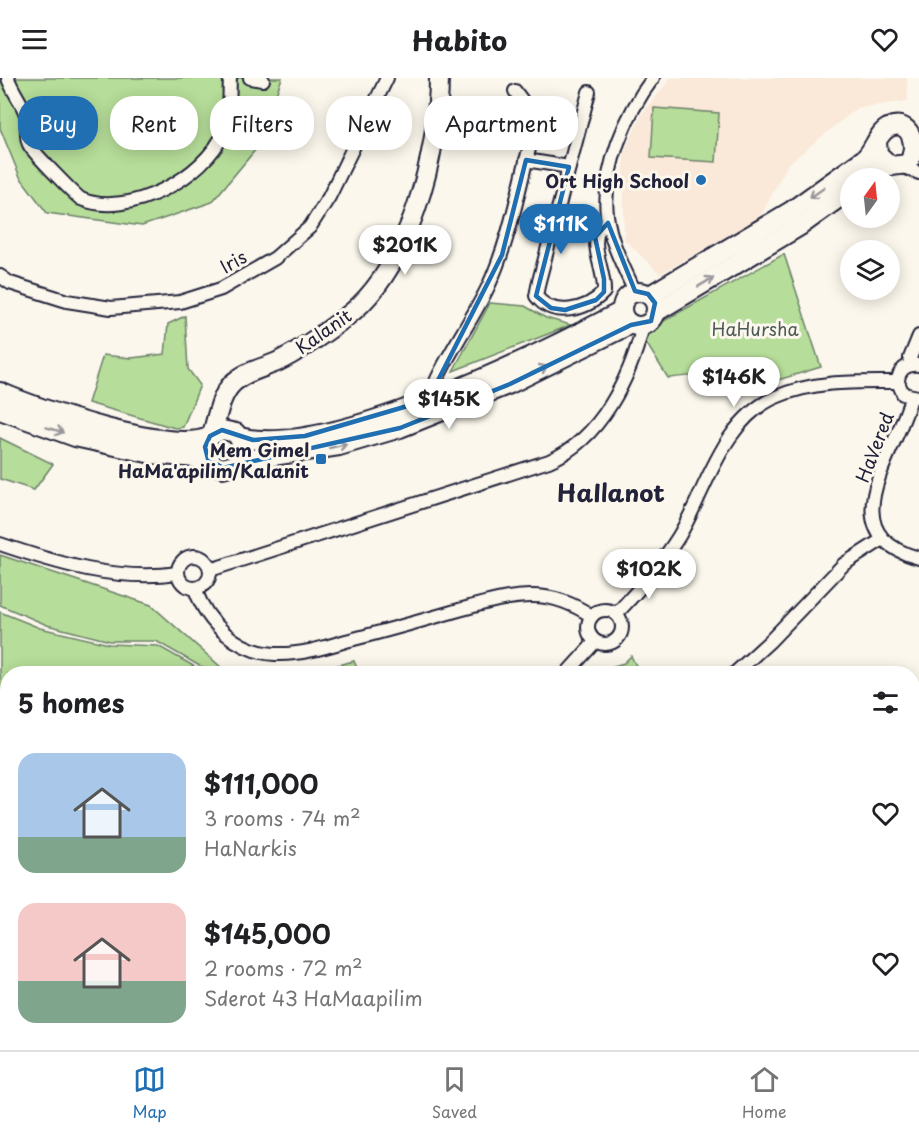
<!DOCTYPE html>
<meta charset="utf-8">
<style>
body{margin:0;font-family:"Playpen Sans",sans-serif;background:#f6f6f6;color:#202124;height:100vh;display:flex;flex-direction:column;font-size:22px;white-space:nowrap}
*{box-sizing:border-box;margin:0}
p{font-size:20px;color:#757577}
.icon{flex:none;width:33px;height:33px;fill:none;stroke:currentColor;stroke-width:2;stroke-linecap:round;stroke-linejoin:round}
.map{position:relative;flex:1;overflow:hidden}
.drawer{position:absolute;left:0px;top:588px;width:920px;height:384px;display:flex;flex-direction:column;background:#fff;border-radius:24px 24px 0 0;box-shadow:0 3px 15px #0003}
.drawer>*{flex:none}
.top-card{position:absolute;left:18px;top:18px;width:600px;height:54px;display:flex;gap:12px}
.needle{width:39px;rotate:15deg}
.buttons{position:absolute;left:840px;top:90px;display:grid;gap:12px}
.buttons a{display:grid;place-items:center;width:60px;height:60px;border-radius:50%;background:#fff;box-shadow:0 3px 15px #0003;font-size:30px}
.price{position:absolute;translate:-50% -51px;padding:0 14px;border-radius:21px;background:#fff;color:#222;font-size:20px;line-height:39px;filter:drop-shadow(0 2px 3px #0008)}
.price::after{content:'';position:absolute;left:50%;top:36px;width:18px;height:14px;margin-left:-9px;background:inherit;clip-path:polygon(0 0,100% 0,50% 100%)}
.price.selected{background:#1f6fb2;color:#fff}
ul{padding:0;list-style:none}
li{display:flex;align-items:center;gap:18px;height:150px;padding:0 18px}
li span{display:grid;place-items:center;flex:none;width:168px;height:120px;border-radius:18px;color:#555}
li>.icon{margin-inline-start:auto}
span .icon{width:72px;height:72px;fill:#fffc;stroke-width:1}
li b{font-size:26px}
h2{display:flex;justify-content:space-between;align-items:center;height:72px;padding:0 18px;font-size:26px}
.tag{padding:0 21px;border-radius:24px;background:#fff;box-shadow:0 3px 15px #0003;font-size:21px;line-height:54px}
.tag.selected{background:#1f6fb2;color:#fff}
header{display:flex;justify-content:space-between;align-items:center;height:78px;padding:0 18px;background:#fff;font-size:27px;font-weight:700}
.dock{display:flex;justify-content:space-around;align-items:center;height:84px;border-top:2px solid #e0e0e0;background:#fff;font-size:16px;color:#757577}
.dock a{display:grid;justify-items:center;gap:3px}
.dock .selected{color:#1f6fb2}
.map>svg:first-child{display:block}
.built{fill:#fae8d8}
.green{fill:#b6dd99;stroke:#6c806a;stroke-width:1.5}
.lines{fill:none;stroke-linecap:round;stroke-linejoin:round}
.street-casing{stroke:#22223b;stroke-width:16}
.secondary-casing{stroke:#22223b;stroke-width:22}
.highway-casing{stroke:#22223b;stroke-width:27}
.street{stroke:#fbf7ec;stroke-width:12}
.secondary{stroke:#fbf7ec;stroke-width:18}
.highway{stroke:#fbf7ec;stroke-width:22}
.oneway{stroke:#99979c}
.marked{fill:none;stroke:#1f6fb2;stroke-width:4.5;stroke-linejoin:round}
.poi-dot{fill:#1f6fb2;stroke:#fbf7ec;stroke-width:2}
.labels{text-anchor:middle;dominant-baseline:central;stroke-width:6;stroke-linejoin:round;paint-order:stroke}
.poi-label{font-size:18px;font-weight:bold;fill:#22223b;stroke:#fbf7ec;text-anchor:end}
.street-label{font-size:18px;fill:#22223b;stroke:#fbf7ec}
.park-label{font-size:18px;fill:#4e5a57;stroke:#fbf7ec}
.district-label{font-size:24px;font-weight:bold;fill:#22223b;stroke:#fbf7ec}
</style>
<header><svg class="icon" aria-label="menu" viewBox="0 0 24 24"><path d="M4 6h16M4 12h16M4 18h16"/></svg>Habito<svg class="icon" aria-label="heart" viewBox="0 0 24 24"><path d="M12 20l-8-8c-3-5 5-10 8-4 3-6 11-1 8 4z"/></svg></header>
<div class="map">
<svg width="919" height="972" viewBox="0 0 919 972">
<rect width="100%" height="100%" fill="#fbf7ec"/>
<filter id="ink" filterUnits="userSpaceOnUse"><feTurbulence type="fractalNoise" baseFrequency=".0167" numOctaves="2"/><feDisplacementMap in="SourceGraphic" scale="12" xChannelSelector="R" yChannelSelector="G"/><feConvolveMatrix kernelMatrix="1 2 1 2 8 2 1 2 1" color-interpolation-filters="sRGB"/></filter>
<g filter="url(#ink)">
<path class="built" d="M671,0H907L908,23L857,30L788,86L760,139L660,196L624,161V74L642,36Z"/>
<g class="green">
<path d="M0,0H282L256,71L212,124L142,148L47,135L20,99L0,50Z"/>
<path d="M654,30L719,35L716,84L651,80Z"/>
<path d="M784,176L821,289L755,309C731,289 697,298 668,300L645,263L635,259Z"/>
<path d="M490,225L525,228L546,240L571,247L453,293Z"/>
<path d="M185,238L188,291L200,307L183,349L175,350L88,325L103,277L131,280L165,276L168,246Z"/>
<path d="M0,360L53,386L34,412L0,401Z"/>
<path d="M0,477L151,527L222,590L238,595H212L156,563H110L47,547L0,527Z"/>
<path d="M0,534L40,550L109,566L158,568L206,595L8,596L7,782L0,769Z"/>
<path d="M631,578L640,595H589L624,585Z"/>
<path d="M354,583L359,595H307Z"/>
<path d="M912,681L919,682V972H836L833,965L912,964Z"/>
<path d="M0,906L7,920L8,964L29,965L32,972H0Z"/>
<path d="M82,965H170L173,972H85Z"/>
<path d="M177,965H407L400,972H180Z"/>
<path d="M419,965L823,964L830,972H412Z"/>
</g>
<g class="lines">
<defs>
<g id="street">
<path d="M8,0C12,13 22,24 26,37C28,46 25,61 30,68C34,75 76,118 81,121C128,141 205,99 224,54C231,38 229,18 230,0"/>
<path d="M250,0L263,2"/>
<path d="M589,14L539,203L536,218C553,241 587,232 604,214C605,192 590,170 599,150L608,145"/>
<path d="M526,82L569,89"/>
<path d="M901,88L919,95"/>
<path d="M0,198L10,205L67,223L111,230L180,224L221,211L275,180L310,149L329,119L387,0"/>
<path d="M635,214C624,190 610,164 607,137C602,91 626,36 653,0"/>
<path d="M910,287V280L919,258"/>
<path d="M911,319C899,372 826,455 919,480"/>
<path d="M918,319L903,316L898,304C898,292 907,285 919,287"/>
<path d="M428,322C443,282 469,248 488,209C511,160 520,104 534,51L532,36L515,13"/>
<path d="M0,466C56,485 117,504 178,495"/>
<circle cx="194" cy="494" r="16"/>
<path d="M210,492L549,383C601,361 630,300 643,248"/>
<path d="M195,511C207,545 237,574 275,576C299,577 323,570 346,563C382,554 417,544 452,534C478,527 505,518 532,518C555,518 573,526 592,538"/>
<circle cx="605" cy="549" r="17"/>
<path d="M616,536C639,512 661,487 679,458C707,411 722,342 776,319C816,302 856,304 898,304"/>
<path d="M566,596L595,564"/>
<path d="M734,596L770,563L844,486L883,461"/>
<path d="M912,801L919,807"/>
<path d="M912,848L919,853"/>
</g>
<g id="secondary">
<path d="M865,100L879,91L891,88"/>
<circle cx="639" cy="231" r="17"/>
<path d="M650,217L791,133L865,80C874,72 877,56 888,50C911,39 919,69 908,86L891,88L878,76L877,64"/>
<path d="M656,234L800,148L850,112"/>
<path d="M0,314C38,331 174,378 210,358"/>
<path d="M0,332L75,359L152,376L196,380L223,390L234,387L242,379L243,368L236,355L222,352L210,358L205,369L212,385"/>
<path d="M212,356C217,340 220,318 232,306C244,294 263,290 277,284C301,272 325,255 346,239C409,192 439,75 439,0"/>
<path d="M239,359C328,382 540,276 622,233"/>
<path d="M239,383L339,368L400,350L510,306L631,246"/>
</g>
<g id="highway">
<path d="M0,828L8,843"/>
<path d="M0,884L8,900"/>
<path d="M40,964L43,972"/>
<path d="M66,964L69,972"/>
</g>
</defs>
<use href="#street" class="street-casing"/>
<use href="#secondary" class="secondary-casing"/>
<use href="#highway" class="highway-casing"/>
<use href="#street" class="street"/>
<use href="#secondary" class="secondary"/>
<use href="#highway" class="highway"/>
</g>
<defs><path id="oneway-shaft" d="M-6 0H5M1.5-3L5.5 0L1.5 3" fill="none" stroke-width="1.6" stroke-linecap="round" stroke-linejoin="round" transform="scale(1.5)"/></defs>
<g class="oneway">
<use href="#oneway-shaft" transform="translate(817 115) rotate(145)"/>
<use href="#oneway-shaft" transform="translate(706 204) rotate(-31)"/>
<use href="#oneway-shaft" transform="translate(539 292) rotate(-26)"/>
<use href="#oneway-shaft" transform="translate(55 352) rotate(17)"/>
<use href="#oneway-shaft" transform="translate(338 368) rotate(-13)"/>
</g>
</g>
<path class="marked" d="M526,82L569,89L536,218L551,230L565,232L596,222L604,214V201L595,159L608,145L635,213L648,216L655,225L651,243L631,247L510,306L400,350L223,390L208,381L205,369L210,358L222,352L253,362L305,358L428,322L502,177Z"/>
<g class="poi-dot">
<circle cx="701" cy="102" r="6"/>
<rect x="315" y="375" width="12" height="12" rx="3"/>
</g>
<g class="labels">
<g class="poi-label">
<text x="689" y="102">Ort High School</text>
<text x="309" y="371">Mem Gimel<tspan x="309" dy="21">HaMa'apilim/Kalanit</tspan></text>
</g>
<g class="street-label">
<text transform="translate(233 183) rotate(-30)">Iris</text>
<text transform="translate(323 253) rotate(-35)">Kalanit</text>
<text transform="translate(874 369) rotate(-69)">HaVered</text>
</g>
<g class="park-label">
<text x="755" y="250">HaHursha</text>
</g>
<g class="district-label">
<text x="611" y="414">HaIlanot</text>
</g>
</g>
</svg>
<div class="buttons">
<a><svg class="needle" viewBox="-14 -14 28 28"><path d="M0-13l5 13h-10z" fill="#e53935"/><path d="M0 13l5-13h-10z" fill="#757577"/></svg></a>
<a><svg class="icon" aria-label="layers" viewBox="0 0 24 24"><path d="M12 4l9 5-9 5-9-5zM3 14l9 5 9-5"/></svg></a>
</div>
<b class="price selected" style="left:561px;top:177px">$111K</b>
<b class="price" style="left:405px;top:198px">$201K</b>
<b class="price" style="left:734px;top:330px">$146K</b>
<b class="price" style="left:449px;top:352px">$145K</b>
<b class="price" style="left:649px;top:522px">$102K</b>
<div class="top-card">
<a class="tag selected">Buy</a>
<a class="tag">Rent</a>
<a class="tag">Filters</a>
<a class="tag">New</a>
<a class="tag">Apartment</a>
</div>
<section class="drawer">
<h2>5 homes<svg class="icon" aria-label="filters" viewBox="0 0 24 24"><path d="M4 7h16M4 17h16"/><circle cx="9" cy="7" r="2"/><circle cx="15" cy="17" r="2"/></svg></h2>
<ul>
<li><span style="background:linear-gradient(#a9c7e8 70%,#7fa58c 0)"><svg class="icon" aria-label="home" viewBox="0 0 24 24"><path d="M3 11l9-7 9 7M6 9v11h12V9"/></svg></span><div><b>$111,000</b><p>3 rooms · 74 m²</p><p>HaNarkis</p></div><svg class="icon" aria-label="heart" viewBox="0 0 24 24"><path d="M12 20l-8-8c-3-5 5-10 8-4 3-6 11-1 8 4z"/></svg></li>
<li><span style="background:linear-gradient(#f6c9c9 65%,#7fa58c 0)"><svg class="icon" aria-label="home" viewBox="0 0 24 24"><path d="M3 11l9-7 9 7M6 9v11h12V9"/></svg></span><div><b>$145,000</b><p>2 rooms · 72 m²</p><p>Sderot 43 HaMaapilim</p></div><svg class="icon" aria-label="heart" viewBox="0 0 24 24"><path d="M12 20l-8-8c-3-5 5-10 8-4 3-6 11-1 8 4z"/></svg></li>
</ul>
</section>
</div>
<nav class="dock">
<a class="selected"><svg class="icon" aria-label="map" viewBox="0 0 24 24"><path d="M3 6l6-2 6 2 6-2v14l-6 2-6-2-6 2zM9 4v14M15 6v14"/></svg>Map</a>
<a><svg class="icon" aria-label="saved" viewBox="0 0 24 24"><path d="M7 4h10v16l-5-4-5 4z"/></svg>Saved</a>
<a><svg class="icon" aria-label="home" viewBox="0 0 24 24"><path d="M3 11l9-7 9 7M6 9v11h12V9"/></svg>Home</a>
</nav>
